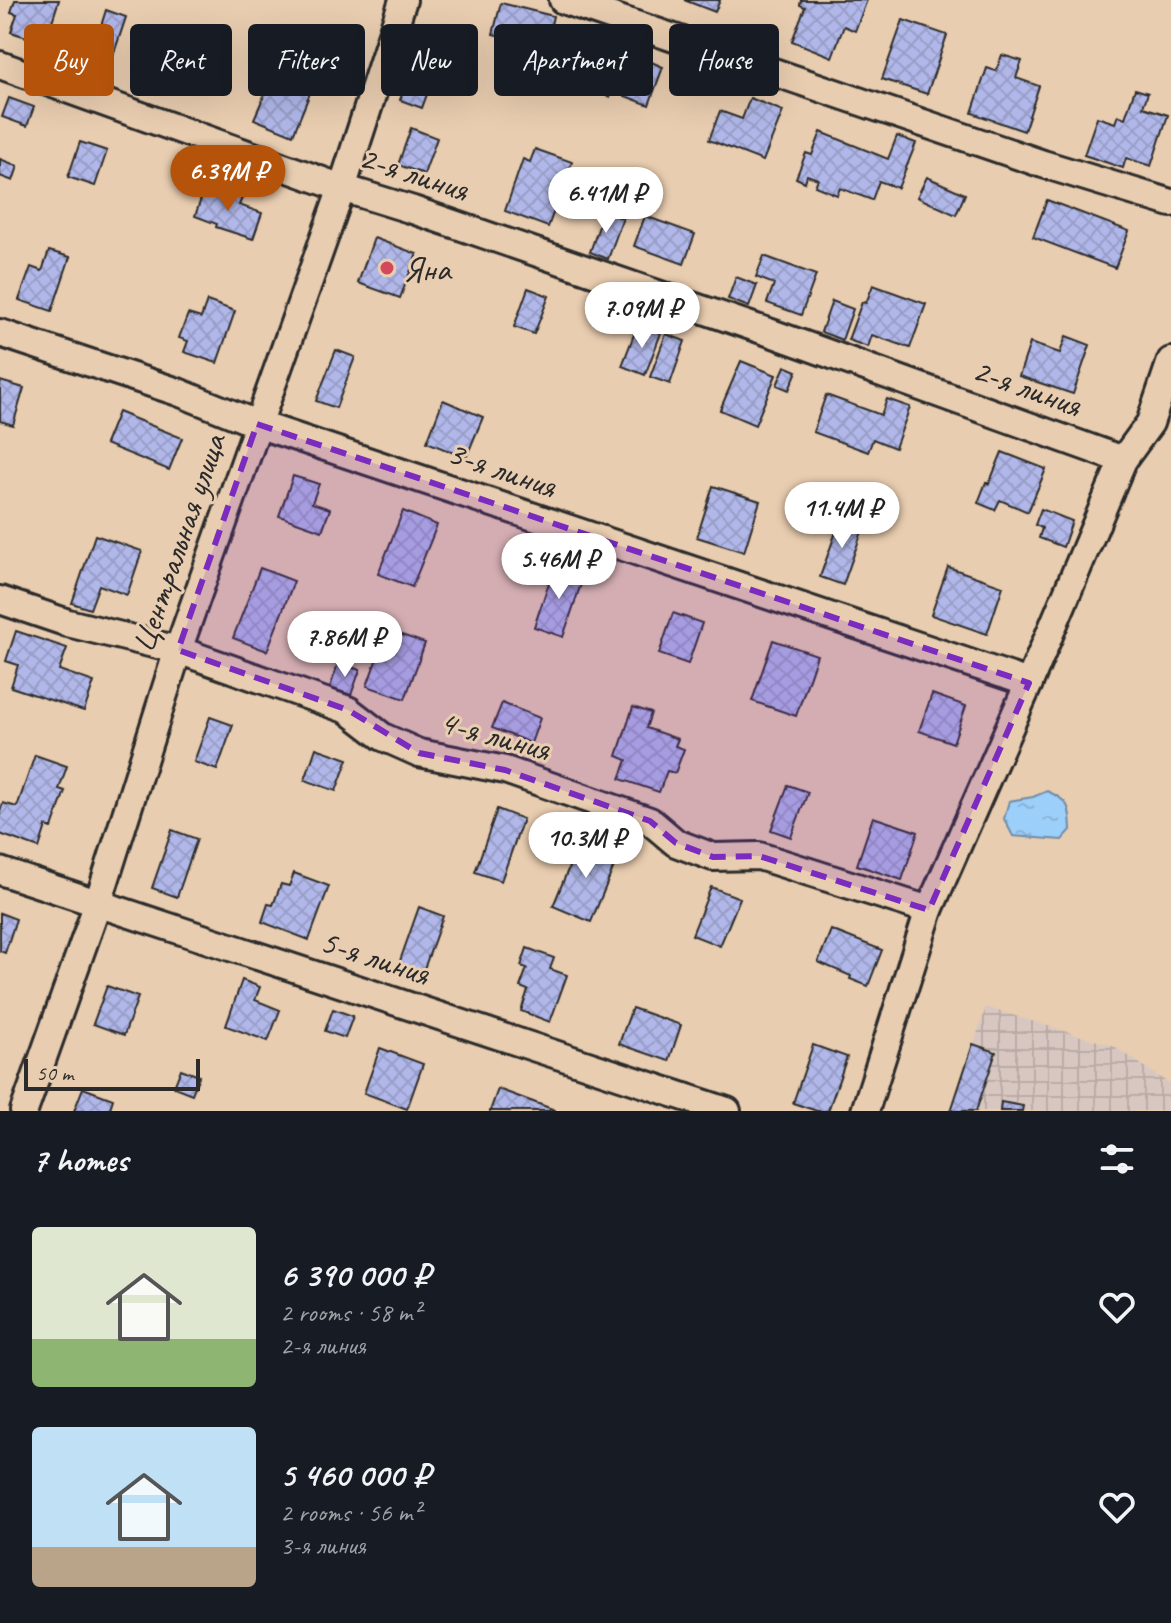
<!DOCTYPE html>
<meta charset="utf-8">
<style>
body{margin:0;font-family:Caveat,sans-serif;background:#20242c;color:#f1f3f6;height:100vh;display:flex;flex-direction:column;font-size:30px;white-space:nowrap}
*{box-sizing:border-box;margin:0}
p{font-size:26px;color:#9ea1a6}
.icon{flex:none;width:44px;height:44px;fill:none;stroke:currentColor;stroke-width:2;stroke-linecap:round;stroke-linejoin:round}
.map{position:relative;height:1111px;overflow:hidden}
.drawer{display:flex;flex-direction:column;background:#171b24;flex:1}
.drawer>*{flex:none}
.banner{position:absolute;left:24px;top:24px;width:1124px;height:72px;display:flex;gap:16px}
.scale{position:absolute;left:24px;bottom:20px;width:176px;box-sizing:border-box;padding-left:8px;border:4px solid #2b2b2b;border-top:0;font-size:22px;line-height:28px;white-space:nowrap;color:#2b2b2b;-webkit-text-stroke:6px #e9cdb0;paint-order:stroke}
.price{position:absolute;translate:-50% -68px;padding:0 18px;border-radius:28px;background:#fff;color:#222;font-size:26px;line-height:52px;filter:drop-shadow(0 2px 4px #0008)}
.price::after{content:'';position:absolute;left:50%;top:48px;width:24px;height:18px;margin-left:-12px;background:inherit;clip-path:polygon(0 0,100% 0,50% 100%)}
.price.selected{background:#b45309;color:#fff}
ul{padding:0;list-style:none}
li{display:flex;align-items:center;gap:24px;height:200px;padding:0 32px}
li span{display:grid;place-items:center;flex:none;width:224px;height:160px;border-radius:8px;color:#555}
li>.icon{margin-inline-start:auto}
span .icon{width:96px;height:96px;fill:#fffc;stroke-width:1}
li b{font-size:34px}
h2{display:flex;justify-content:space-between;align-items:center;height:96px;padding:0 32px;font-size:34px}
.pill{padding:0 28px;border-radius:8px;background:#171b24;box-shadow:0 8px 32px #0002;font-size:28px;line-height:72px}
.pill.selected{background:#b45309;color:#fff}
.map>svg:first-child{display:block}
.industrial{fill:url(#industrial-grid)}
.water{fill:url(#water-ripples);stroke:#6f8da7;stroke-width:2}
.building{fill:url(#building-cross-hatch);stroke:#2b2b2b;stroke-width:2}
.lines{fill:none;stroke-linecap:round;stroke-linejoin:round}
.street-casing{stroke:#2b2b2b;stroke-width:32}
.street{stroke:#e9cdb0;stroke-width:26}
.marked{fill:#7b2cbf;fill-opacity:0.2;stroke:#7b2cbf;stroke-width:6;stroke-dasharray:16 10;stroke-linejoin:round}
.poi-dot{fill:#d1495b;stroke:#e9cdb0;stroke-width:3}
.labels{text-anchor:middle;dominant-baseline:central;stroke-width:6;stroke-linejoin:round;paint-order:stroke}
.street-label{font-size:34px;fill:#2b2b2b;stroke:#e9cdb0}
.poi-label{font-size:34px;fill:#2b2b2b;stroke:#e9cdb0;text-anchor:start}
</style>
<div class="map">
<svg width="1171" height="1111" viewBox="0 0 1171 1111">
<defs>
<pattern id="industrial-grid" width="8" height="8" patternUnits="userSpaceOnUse" patternTransform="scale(2)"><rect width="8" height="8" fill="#d8c7c1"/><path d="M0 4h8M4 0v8" fill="none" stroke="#baaba6"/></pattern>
<pattern id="water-ripples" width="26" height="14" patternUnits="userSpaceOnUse" patternTransform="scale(2)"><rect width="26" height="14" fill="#9ccffa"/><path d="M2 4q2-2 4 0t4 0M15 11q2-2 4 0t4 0" fill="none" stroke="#87b2d6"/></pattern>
<pattern id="building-cross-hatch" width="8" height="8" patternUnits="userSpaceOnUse" patternTransform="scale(2)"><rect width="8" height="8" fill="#b1b8e9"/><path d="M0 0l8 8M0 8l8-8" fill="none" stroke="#989ec8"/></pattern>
</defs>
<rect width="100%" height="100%" fill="#e9cdb0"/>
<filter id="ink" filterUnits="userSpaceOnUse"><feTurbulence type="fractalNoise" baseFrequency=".0125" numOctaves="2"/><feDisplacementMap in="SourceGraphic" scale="16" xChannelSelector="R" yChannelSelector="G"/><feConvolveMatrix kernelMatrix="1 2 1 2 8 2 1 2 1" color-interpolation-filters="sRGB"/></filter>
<g filter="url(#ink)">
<path class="industrial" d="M986,1007L1114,1046L1171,1085V1111H951Z"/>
<path class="water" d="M1047,791C1070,801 1070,807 1071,830L1062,840L1013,836L1004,819L1009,801L1033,797Z"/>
<g class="building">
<path d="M15,0H59L45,43L11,32L17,14L11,12Z"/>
<path d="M684,0H720L715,12Z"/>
<path d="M801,0H867L855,31L844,26L832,57L792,41L805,7L800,5Z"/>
<path d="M501,3L553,16L546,47L493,34Z"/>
<path d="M106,10L126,17L109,68L90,61Z"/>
<path d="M903,20L947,35L927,94L882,79Z"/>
<path d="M569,27L594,36L573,89L532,72L541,50L550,54L553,47L560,50Z"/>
<path d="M1002,55L1022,61L1016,78L1039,86L1024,131L972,113L987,68L996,71Z"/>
<path d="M640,57L663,67L649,105L612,91L610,97L593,91L604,63L633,74Z"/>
<path d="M412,64L442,75L438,86L408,75Z"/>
<path d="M272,77L310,93L293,135L254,119Z"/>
<path d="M408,78L430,86L422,108L400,100Z"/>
<path d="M1135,89L1148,93L1143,107L1168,115L1151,166L1126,158L1123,168L1084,155L1097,117L1115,123L1118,115L1125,118Z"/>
<path d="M9,98L34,107L27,126L2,117Z"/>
<path d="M750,98L783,111L763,161L709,140L720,111L742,119Z"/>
<path d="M411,128L437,138L424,174L398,165Z"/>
<path d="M821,132L888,159L897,136L916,143L898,188L879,181L872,200L840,188L837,195L815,186L818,179L807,175L805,182L796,178L806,153L812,155Z"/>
<path d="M80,142L107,151L95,186L68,177Z"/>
<path d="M535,149L572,162L548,227L505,211L523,159L530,162Z"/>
<path d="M0,159L18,166L13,181L0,176Z"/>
<path d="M927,177L965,194L956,215L917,197Z"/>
<path d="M206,185L242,198L239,205L262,213L253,239L216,227L217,224L195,216Z"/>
<path d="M1047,200L1129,231L1115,268L1033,237Z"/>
<path d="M604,212L623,218L608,259L590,252Z"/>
<path d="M645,216L695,234L684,264L634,246Z"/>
<path d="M374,238L417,254L400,298L358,283Z"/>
<path d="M49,251L70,257L52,311L19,300L31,267L42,271Z"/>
<path d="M764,256L816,275L801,315L767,303L774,284L756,277Z"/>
<path d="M736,277L757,285L749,307L728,299Z"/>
<path d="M873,285L926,304L910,348L872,335L868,347L848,340L862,302L866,303Z"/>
<path d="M528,288L549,296L534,334L514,327Z"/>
<path d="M207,301L235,311L217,363L184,352L188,341L179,338L188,314L201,318Z"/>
<path d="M832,301L853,309L842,340L821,332Z"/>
<path d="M638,324L661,333L645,375L622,366Z"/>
<path d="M666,334L685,341L670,384L650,377Z"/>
<path d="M1066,336L1090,345L1073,394L1019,376L1030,343L1060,353Z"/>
<path d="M336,350L355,357L336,408L316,401Z"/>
<path d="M741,361L776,375L755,425L720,410Z"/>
<path d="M785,366L797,371L789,390L777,385Z"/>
<path d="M0,381L24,388L13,425L0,421Z"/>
<path d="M826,395L881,415L887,399L910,407L895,448L873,439L868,452L813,432Z"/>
<path d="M443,400L483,417L466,458L427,442Z"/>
<path d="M118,412L182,438L169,470L105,444Z"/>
<path d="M1002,452L1046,469L1028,512L1000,500L995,510L978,503L986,482L989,484Z"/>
<path d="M293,476L319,484L312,503L330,509L322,531L279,516Z"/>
<path d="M713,486L760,501L744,552L697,537Z"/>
<path d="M1041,509L1072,521L1063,547L1039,538L1042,528L1035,525Z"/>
<path d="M403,511L437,525L412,587L378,574Z"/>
<path d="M842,515L865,523L843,585L820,577Z"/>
<path d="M95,535L142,551L127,595L99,585L90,609L72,603Z"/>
<path d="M555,565L584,575L563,637L534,627Z"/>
<path d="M948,567L1003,586L987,634L931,615Z"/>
<path d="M260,568L294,581L267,651L233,638Z"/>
<path d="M673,613L702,623L688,664L659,654Z"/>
<path d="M387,630L425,643L405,699L367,686Z"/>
<path d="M16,631L67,648L59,670L94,682L84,711L11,687L18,665L6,661Z"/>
<path d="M773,640L817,655L796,716L752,701Z"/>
<path d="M338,663L360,670L351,695L330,688Z"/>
<path d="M932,694L966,706L953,743L919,731Z"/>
<path d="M502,703L540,718L531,743L492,728Z"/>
<path d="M633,707L651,713L646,728L678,739L675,746L684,749L675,773L667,771L659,792L620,779L627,760L617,756Z"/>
<path d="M210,717L233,725L217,770L194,762Z"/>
<path d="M316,748L348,759L336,791L305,780Z"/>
<path d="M35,755L67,766L59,789L65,791L52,828L46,826L39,848L0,834V812L3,803L17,807Z"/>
<path d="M788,785L808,792L791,837L771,830Z"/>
<path d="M497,809L523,819L501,881L475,872Z"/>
<path d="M873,817L918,832L902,880L857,865Z"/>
<path d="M172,830L197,839L177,897L152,888Z"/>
<path d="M581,838L619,854L591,922L553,906Z"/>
<path d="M294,873L329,886L309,940L262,922L268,904L273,905L281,884L289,886Z"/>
<path d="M711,887L740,898L720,946L692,935Z"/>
<path d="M419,907L443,916L420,980L396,972Z"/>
<path d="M0,913L16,919L5,953L0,951Z"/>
<path d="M831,930L882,950L868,986L850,979L851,976L818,962Z"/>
<path d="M527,948L554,958L550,969L567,975L550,1022L521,1011L528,990L520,987L527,968L521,966Z"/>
<path d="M242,980L260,987L255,1000L280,1010L268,1041L226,1026Z"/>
<path d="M107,986L138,997L124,1035L93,1024Z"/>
<path d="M632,1008L681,1025L669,1061L619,1044Z"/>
<path d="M333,1009L353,1016L345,1038L325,1031Z"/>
<path d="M973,1044L996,1052L976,1111H951Z"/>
<path d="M813,1045L847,1057L828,1111H817L793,1103Z"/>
<path d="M380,1048L423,1064L407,1109L364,1093Z"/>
<path d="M181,1069L199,1076L192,1094L174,1087Z"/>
<path d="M83,1088L113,1099L109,1111H74Z"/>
<path d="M498,1089L555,1110V1111H490Z"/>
<path d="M1001,1102L1023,1106L1022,1111H1000Z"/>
</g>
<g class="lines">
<defs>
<g id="street">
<path d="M563,0L1043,164L1171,203"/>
<path d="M0,65L342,188L413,210L774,334L1123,460"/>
<path d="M0,333L178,392L257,424L1029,683"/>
<path d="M0,600L68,623L178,650L348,710L383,737L419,753L505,770L650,821L676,843L713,857L759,856L929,910"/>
<path d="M0,871L727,1111"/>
<path d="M24,1111L98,903L178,650L342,188L403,0"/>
<path d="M865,1111L929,910L1029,683L1123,460L1150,423L1171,361"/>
</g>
</defs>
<use href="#street" class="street-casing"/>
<use href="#street" class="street"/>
</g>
</g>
<path class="marked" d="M257,424L1029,683L929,910L759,856L713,857L676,843L650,821L505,770L419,753L348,710L178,650Z"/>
<circle class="poi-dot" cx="387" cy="268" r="8"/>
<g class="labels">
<g class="street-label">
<text transform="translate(414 173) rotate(18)">2-я линия</text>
<text transform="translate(1027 387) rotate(20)">2-я линия</text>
<text transform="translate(502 469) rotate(19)">3-я линия</text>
<text transform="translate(178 543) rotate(-71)">Центральная улица</text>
<text transform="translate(495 735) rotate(15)">4-я линия</text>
<text transform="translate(375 957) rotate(18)">5-я линия</text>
</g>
<g class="poi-label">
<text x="403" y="268">Яна</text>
</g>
</g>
</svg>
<div class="scale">50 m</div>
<b class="price selected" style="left:228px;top:213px">6.39M ₽</b>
<b class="price" style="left:606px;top:235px">6.41M ₽</b>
<b class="price" style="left:642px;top:350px">7.09M ₽</b>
<b class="price" style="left:842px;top:550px">11.4M ₽</b>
<b class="price" style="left:559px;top:601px">5.46M ₽</b>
<b class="price" style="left:345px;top:679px">7.86M ₽</b>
<b class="price" style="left:586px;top:880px">10.3M ₽</b>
<div class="banner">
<a class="pill selected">Buy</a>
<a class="pill">Rent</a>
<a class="pill">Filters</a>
<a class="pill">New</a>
<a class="pill">Apartment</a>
<a class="pill">House</a>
</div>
</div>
<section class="drawer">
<h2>7 homes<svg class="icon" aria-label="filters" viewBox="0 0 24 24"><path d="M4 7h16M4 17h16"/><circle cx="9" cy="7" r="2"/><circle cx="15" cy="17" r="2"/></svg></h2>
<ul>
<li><span style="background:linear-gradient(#dfe7d0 70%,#8fb573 0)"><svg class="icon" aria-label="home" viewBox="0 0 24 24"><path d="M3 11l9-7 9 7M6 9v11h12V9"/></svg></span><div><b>6 390 000 ₽</b><p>2 rooms · 58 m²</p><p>2-я линия</p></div><svg class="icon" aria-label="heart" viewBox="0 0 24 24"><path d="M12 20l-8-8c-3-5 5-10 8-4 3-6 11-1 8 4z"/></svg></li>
<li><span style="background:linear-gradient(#bfe0f5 75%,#b9a48a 0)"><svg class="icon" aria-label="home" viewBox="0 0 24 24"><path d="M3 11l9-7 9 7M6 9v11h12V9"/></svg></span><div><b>5 460 000 ₽</b><p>2 rooms · 56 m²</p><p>3-я линия</p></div><svg class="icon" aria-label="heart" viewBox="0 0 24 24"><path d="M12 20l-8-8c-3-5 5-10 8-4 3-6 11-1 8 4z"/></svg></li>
</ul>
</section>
